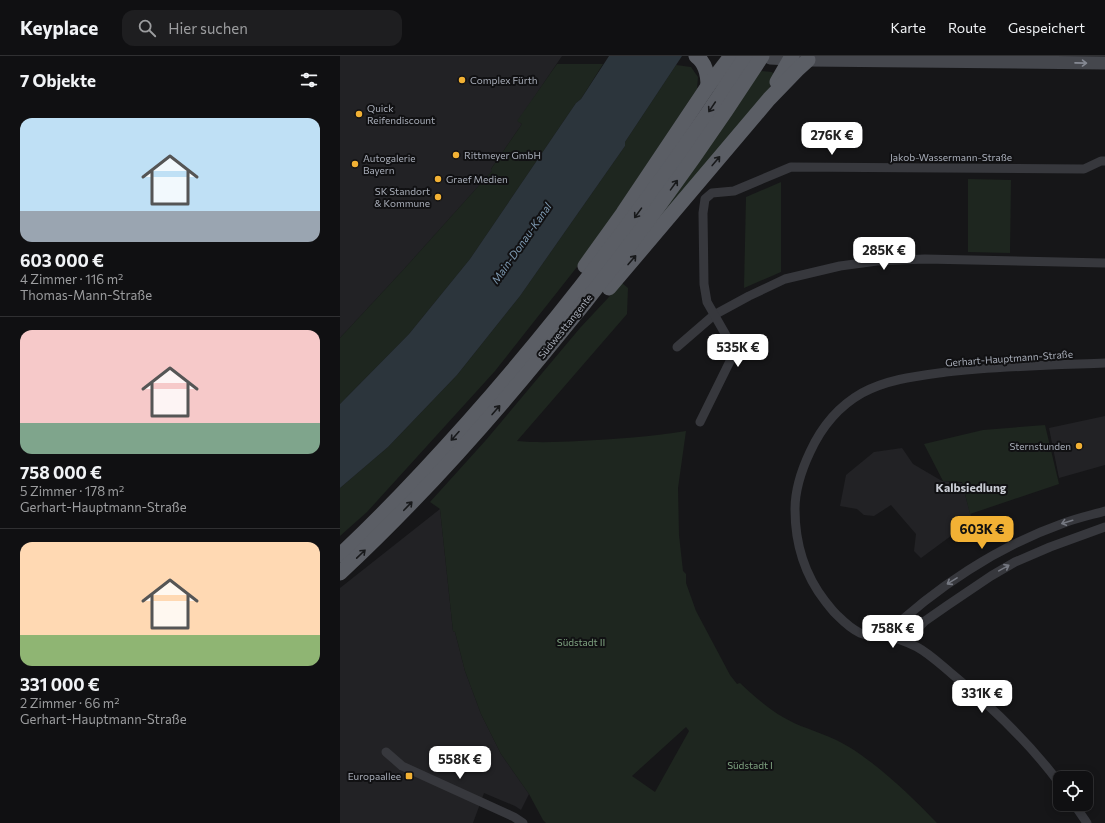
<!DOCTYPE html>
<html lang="de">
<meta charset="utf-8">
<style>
body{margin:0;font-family:Commissioner,sans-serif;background:#1e1e20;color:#f1f3f6;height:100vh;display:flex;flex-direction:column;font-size:15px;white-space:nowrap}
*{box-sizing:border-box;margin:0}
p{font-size:13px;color:#9c9d9f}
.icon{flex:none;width:22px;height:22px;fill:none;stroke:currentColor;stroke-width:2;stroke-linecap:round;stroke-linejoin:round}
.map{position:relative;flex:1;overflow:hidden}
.panel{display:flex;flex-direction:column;background:#101012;width:340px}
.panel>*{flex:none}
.controls{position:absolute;left:713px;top:715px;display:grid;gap:8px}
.controls a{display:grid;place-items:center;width:40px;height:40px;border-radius:8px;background:#101012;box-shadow:0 2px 10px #0003,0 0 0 1px #303032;font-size:20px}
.price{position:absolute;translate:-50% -34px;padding:0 9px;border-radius:8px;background:#fff;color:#222;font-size:13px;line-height:26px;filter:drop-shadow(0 1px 2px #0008)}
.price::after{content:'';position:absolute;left:50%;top:24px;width:12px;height:9px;margin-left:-6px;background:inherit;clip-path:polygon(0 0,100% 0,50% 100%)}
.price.selected{background:#f2b134;color:#111}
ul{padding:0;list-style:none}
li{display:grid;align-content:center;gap:8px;height:212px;padding:0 20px}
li+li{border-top:1px solid #303032}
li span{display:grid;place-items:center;height:124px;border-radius:12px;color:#555}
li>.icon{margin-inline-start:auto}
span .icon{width:72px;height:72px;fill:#fffc;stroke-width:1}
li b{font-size:17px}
h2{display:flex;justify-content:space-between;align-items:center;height:48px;padding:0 20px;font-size:17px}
header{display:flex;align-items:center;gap:24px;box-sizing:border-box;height:56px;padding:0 20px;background:#101012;border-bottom:1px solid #303032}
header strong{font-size:19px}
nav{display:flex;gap:22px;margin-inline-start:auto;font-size:14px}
.search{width:280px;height:36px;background:#1e1e20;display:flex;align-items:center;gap:10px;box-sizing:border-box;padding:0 14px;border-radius:12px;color:#9c9d9f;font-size:15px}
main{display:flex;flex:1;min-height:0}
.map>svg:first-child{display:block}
.built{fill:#222225}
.green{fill:#1e261f;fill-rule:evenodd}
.water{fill:#2c353c}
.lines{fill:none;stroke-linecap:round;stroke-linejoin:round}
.minor{stroke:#37383d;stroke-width:9}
.secondary{stroke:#45474d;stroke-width:13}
.trunk{stroke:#5b5e65;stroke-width:15}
.oneway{stroke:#858993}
.oneway2{stroke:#18191b}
.oneway3{stroke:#757881}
.poi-dot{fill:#f2b134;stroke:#111113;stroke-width:1.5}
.labels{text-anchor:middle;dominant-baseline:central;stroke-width:4;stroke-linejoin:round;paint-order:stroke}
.poi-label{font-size:10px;fill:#a8adb8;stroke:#111113;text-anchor:start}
.street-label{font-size:10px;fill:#a8adb8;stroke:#111113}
.park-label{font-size:10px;fill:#7fa381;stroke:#111113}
.water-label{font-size:11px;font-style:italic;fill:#7f9bb3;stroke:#111113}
.quarter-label{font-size:12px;font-weight:bold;fill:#c9ccd4;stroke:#111113}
</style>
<header>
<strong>Keyplace</strong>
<div class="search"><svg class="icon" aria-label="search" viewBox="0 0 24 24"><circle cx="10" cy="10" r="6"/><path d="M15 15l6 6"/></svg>Hier suchen</div>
<nav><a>Karte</a><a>Route</a><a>Gespeichert</a></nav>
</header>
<main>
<section class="panel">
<h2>7 Objekte<svg class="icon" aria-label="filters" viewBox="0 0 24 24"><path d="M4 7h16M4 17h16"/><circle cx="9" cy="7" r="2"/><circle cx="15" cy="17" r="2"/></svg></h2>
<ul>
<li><span style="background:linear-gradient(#bfe0f5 75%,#9aa5b1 0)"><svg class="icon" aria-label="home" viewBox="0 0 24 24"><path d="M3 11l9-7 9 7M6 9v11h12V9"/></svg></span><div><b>603 000 €</b><p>4 Zimmer · 116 m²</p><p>Thomas-Mann-Straße</p></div></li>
<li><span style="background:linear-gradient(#f6c9c9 75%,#7fa58c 0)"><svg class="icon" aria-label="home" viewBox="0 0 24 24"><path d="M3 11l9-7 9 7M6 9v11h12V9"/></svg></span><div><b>758 000 €</b><p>5 Zimmer · 178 m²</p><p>Gerhart-Hauptmann-Straße</p></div></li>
<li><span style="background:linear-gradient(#ffd9b3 75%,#8fb573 0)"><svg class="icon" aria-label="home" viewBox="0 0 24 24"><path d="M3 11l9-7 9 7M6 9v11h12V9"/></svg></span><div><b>331 000 €</b><p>2 Zimmer · 66 m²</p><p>Gerhart-Hauptmann-Straße</p></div></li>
</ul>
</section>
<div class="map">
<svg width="765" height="767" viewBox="0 0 765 767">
<rect width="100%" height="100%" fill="#161618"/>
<g class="built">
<path d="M0,0H222L178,65L182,68L151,113L153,114L65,212L0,282Z"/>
<path d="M765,360V409L719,422L709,372Z"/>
<path d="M562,392L573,408L602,425L622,427L632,464L623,471L581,502L574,495L576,478L551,449L534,460L524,459L517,453L500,450L506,419L534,396Z"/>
<path d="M100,453L113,575L115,576L125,615L141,658L161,698L189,738L181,754L175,750L144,737L133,767H0V532Z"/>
</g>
<g class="green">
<path d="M217,8H263L241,43L236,47L130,203L69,278L0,348V282L65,212L152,115L151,113L182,68L177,65Z"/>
<path d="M336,9L351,11L358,21L357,33L248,197L155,315L27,456L0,480V432L48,391L117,319L180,240L285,90V86Z"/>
<path d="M421,15L432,16L434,19L429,33L287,205Z"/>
<path d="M628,123L671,124L670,197L628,196Z"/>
<path d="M441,126V216L404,232L406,141Z"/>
<path d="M282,227L288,232L287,258L177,385C198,387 218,386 239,385C275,383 311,381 346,375L338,432L339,479L343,515L346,518V527L356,555L390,619L397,628L400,627C416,642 433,657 454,667C472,675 492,680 509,691C540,710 572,741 597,767H206L203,764L189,738L161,698L141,658L125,615L115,576L113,575L100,453L90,446L146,384L240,272ZM346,671L349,675L315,736L292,720Z"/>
<path d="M705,369L719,428L630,458L622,426L603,425L584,388L643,374Z"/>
</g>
<path class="water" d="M269,0H342L285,86V90L180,240L117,319L48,391L0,432V348L69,278L130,203L236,47L241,43Z"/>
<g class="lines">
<g class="minor">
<path d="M337,291L374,259L409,240L445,223L500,210L537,205L585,203L765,207"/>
<path d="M360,366L395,295L367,246L364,228L363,157L365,143L372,137L394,135L451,111L744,113L761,105H765"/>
<path d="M545,580C594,532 659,490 724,467C737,462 751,459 765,455"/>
<path d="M566,585L585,565L608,549L651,520L675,506L710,491L765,471"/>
<path d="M46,696L62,710L174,761L183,767"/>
<path d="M720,728C689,686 652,651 612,618C601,609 590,598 577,591C567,586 555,581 543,580C536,580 528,580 520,577C512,573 504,566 498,560C493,556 489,550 485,545C464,518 455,487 455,453C455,433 462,413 470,396C481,372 499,350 522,337C548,323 577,320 606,316C659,310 712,309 765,307"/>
<path d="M734,748L747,767"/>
</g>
<path class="secondary" d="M430,2L468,4L765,7"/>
<g class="trunk">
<path d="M356,0C366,7 368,19 368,30"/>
<path d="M437,26L452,0"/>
<path d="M245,210L283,157L368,30L391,0"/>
<path d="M269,232L429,43L457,14L468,4"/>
<path d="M0,499C45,457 87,412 128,366C230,251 322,128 406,0"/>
<path d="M0,517C73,449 140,375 203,298C282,203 355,104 422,0"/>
</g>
</g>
<defs><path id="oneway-shaft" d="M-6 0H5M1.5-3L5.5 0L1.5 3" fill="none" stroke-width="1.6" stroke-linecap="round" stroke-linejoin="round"/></defs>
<use class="oneway" href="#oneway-shaft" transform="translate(741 7) rotate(1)"/>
<g class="oneway2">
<use href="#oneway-shaft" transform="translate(372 51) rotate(124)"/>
<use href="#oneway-shaft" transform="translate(376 105) rotate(-50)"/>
<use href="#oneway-shaft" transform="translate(334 129) rotate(-54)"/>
<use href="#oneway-shaft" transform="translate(298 157) rotate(126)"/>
<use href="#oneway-shaft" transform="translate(292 204) rotate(-49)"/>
<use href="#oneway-shaft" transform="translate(156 354) rotate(-49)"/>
<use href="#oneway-shaft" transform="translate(115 380) rotate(132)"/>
<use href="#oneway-shaft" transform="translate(68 450) rotate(-46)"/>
<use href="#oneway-shaft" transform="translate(21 498) rotate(-44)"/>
</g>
<g class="oneway3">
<use href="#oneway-shaft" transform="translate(727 466) rotate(163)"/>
<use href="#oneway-shaft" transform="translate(664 512) rotate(-29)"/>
<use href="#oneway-shaft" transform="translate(612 525) rotate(148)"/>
</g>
<g class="poi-dot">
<circle cx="122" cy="24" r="4"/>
<circle cx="19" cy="58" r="4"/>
<circle cx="116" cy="99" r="4"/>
<circle cx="15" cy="108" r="4"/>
<circle cx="98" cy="123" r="4"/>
<circle cx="98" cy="141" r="4"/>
<circle cx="739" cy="390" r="4"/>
<rect x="65" y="716" width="8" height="8" rx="2"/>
</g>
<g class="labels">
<g class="poi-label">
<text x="130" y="24">Complex Fürth</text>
<text x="27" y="52">Quick<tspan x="27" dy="12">Reifendiscount</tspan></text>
<text x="124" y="99">Rittmeyer GmbH</text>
<text x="23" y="102">Autogalerie<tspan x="23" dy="12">Bayern</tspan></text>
<text x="106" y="123">Graef Medien</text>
<text x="90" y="135" text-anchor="end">SK Standort<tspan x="90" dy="12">&amp; Kommune</tspan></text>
<text x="731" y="390" text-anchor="end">Sternstunden</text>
<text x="61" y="720" text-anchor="end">Europaallee</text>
</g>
<g class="street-label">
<text x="611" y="101">Jakob-Wassermann-Straße</text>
<text transform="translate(225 270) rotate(-51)">Südwesttangente</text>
<text transform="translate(669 302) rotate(-4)">Gerhart-Hauptmann-Straße</text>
</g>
<g class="park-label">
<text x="241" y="586">Südstadt II</text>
<text x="410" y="709">Südstadt I</text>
</g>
<g class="water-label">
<text transform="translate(181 187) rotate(-55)">Main-Donau-Kanal</text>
</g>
<g class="quarter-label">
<text x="631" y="431">Kalbsiedlung</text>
</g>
</g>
</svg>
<div class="controls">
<a><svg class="icon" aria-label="locate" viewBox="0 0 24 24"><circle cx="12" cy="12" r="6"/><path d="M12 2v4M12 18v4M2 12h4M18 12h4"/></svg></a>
</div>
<b class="price" style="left:492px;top:100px">276K €</b>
<b class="price" style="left:544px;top:215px">285K €</b>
<b class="price" style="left:398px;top:312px">535K €</b>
<b class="price selected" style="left:642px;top:494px">603K €</b>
<b class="price" style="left:553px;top:593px">758K €</b>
<b class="price" style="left:642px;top:658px">331K €</b>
<b class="price" style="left:120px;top:724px">558K €</b>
</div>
</main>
